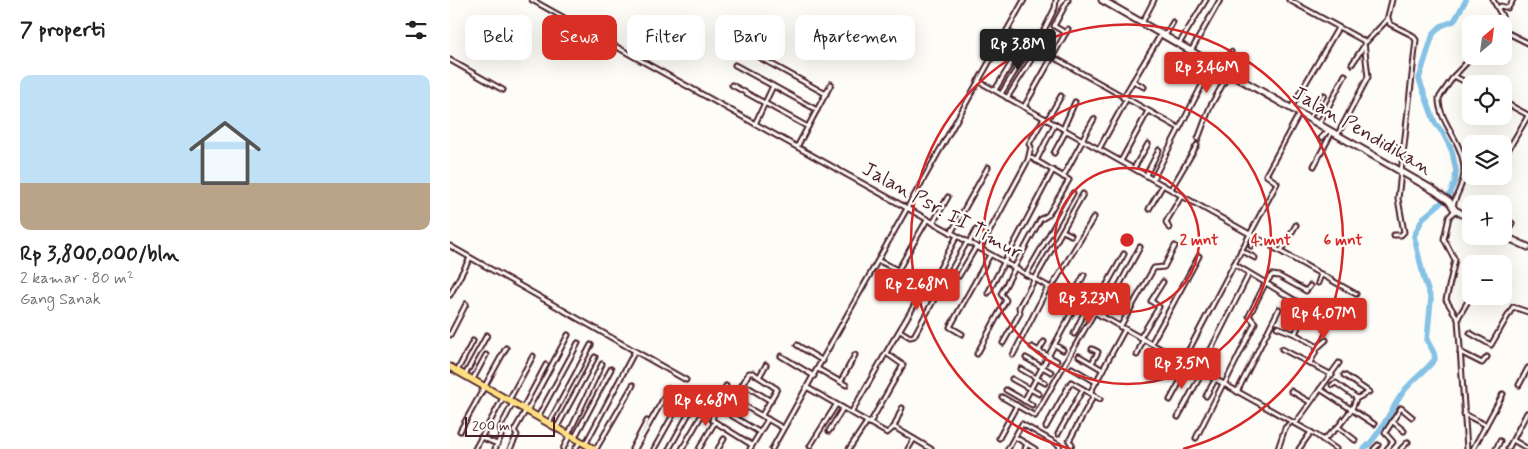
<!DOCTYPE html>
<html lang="id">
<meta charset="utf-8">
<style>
body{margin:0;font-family:Mynerve,sans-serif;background:#f2f2f2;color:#202124;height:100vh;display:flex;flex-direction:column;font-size:19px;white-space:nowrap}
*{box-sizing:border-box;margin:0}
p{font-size:16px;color:#757577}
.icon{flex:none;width:28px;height:28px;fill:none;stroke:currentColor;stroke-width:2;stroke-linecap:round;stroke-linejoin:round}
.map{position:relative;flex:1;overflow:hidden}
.sheet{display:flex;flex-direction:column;background:#fff;width:450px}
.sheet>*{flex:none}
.hud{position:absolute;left:15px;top:15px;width:475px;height:45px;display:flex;gap:10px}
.needle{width:32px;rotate:29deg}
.controls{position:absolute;left:1012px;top:15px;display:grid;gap:10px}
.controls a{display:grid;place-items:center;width:50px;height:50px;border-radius:10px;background:#fff;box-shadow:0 5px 20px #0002;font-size:25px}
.scale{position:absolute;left:15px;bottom:12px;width:90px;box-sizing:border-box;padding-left:5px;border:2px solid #4a1f2b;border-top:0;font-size:14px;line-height:18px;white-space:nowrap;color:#4a1f2b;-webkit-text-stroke:4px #fdfcf7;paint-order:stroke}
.price{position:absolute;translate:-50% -42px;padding:0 11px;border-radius:5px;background:#d93025;color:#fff;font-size:16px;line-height:32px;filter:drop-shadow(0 1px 2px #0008)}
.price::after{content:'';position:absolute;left:50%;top:30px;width:15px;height:11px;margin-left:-8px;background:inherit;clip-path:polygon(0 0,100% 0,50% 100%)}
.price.on{background:#222;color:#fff}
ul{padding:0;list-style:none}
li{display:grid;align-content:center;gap:10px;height:265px;padding:0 20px}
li+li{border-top:1px solid #e0e0e0}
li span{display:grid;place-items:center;height:155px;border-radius:10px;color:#555}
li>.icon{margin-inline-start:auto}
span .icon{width:90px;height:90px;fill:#fffc;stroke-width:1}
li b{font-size:21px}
h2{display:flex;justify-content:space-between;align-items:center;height:60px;padding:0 20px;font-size:21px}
.pill{padding:0 18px;border-radius:10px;background:#fff;box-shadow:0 5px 20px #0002;font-size:18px;line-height:45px}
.pill.on{background:#d93025;color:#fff}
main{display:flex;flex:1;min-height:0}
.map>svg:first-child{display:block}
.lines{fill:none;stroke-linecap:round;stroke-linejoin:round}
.river{stroke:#85c2e5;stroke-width:5.5}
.minor-casing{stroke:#4a1f2b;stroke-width:7}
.secondary-casing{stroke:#4a1f2b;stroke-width:9}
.trunk-casing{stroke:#4a1f2b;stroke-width:9}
.minor{stroke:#fdfcf7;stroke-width:3}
.secondary{stroke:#fdfcf7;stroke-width:5}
.trunk{stroke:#fedf80;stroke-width:5.5}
.ring{fill:none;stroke:#d62828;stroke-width:2.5}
.labels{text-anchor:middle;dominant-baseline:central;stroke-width:4.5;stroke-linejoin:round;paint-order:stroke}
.street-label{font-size:20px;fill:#4a1f2b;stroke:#fdfcf7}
.centre{fill:#d62828;stroke:#fdfcf7;stroke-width:2.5}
.ring-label{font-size:15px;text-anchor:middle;font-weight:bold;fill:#d62828;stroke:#fdfcf7;stroke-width:4.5;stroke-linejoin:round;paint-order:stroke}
</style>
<main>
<section class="sheet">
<h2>7 properti<svg class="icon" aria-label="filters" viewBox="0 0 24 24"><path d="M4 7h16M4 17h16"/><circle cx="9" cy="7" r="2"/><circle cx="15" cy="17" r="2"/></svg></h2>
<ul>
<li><span style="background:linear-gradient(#bfe0f5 70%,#b9a48a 0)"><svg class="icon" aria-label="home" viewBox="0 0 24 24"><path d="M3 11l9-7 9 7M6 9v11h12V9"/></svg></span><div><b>Rp 3,800,000/bln</b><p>2 kamar · 80 m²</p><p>Gang Sanak</p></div></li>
</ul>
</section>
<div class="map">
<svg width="1078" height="449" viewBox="0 0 1078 449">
<rect width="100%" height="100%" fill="#fdfcf7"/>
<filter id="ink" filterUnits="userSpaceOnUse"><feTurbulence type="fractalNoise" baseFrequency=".02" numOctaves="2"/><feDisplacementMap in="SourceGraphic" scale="10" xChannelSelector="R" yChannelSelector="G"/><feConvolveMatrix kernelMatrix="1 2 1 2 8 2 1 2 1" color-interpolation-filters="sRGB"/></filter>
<g filter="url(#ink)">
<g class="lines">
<path class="river" d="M914,449C929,437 942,407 954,391C963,379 976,371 985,359L984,353L977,340L981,299L974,279L964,236L973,218L999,196L1005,182L1006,171L1002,151L993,133L985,123L969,79L983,34L991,26L1004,21L1016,0"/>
<defs>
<g id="minor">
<path d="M82,0L866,435L886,449"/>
<path d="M839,0L916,42L937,20L942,0"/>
<path d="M1043,0L1052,16L1053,24"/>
<path d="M1048,8L1051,6L1058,8L1063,0"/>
<path d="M938,18L940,24L962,35L966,40L948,199L954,232L951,235H944"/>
<path d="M692,23L704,0"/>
<path d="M557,31L729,128"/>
<path d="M1054,31L1078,43"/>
<path d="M616,33L604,26L618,0"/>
<path d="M715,36L723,22"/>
<path d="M729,44L756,0"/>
<path d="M287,45L376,94"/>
<path d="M585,48L605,8L606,0"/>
<path d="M741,51L770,0"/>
<path d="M0,60L53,90"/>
<path d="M902,64L914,46"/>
<path d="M285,65L367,110"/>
<path d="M774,70L781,52"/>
<path d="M1004,76L1021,85"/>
<path d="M528,81L906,294"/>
<path d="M683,81L694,87"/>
<path d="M282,85L358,127"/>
<path d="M545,90L574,42"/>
<path d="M551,94L575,55"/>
<path d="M557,98L581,60"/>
<path d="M673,98L711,34"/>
<path d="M1054,102L1078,115"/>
<path d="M574,107L618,29"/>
<path d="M841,108L888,28"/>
<path d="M859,118L874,95"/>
<path d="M597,120L611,96"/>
<path d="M305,124L323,86"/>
<path d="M869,124L895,75"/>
<path d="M613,129L625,102"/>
<path d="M888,134L918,77L914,42"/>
<path d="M871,138L879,130"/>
<path d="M748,139L760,107L779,73"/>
<path d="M632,140L644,119"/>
<path d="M347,147L381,84"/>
<path d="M649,149L676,100"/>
<path d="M604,153L616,131"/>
<path d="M1013,154L1021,157"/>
<path d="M1054,157L1078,116"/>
<path d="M586,161L605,124"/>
<path d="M671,161L698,111"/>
<path d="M864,166L882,132"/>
<path d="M684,168L698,144"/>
<path d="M696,175L709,150"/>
<path d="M613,177L633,140"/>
<path d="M703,179L763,64"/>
<path d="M721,189L747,145"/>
<path d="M1003,206C1006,194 1014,184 1014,172C1015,143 988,122 989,98L1004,76L1023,56"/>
<path d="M699,209L713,185"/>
<path d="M1005,210L999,217L994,239L1005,260L996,300L1008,319L1017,449"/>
<path d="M483,223L498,197"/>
<path d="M719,228L716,222L732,195"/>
<path d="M613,231L621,235"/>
<path d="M501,233L538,167"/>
<path d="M1055,236L1062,223"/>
<path d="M519,243L526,230"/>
<path d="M0,246L236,380"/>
<path d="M801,246L806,238"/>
<path d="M530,249L578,160L581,147L579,144L594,118"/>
<path d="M791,250L805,258"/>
<path d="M831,251L846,225"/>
<path d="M429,261L448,270L477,220"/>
<path d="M784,264L861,310"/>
<path d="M564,268L590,220L598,215L619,180L580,157"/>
<path d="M576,275L623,193"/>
<path d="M509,276L526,247"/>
<path d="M495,281L517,242"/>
<path d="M868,283L871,274"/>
<path d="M601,288L644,217"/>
<path d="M538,293L603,170"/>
<path d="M0,295L20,258"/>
<path d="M621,300L634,275"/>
<path d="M642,311L674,254"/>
<path d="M652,317L690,247"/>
<path d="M852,318L845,334L868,347L860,363"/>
<path d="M1008,318L1018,301"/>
<path d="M670,327L704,268L714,267L725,246"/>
<path d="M827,327L845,334"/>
<path d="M450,331L460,337L464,336L487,294L478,286"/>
<path d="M1020,333L1041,345L1063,307L1078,312"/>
<path d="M512,334L500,327L540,255"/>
<path d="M624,334L644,292"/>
<path d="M0,335L16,304"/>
<path d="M445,338L474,289L482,283L507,236"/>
<path d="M690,338L709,307L701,301L713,282"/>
<path d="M553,343L570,313L569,307L633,194"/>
<path d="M701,344L749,256"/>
<path d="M347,345L373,361"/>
<path d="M605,345L613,350"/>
<path d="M582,347L607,361"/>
<path d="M868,347L876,340"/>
<path d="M832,349L882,375"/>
<path d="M589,350L594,342"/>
<path d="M1010,352L1032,363L1037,357"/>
<path d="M527,354L556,300L551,294L565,268"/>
<path d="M563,355L598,287"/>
<path d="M687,355L693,340"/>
<path d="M331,356L364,376"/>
<path d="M629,356L653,370"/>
<path d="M576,358L601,372"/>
<path d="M733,361L827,183L816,175L849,114"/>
<path d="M642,363L648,352L642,349"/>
<path d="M622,368L646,382"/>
<path d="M368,369L396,385"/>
<path d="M571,369L595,383"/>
<path d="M7,371L23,341"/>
<path d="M750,371L799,274"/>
<path d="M15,375L37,335"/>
<path d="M309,377L316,365"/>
<path d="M23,379L36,355"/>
<path d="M562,379L589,394"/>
<path d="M391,381L405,355"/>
<path d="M293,384L321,401"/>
<path d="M774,385L805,323L799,316L815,284L822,275L829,276L856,291L860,286"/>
<path d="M882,385L886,383L907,398"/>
<path d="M1069,385L1078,368"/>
<path d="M358,388L437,433L444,427L481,449"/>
<path d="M870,389L924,424"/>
<path d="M556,390L582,405"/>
<path d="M841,391L860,402"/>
<path d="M787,392L829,309"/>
<path d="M640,393L675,329"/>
<path d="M756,396L765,380"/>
<path d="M552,397L585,416L644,313"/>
<path d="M284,399L299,373H303L327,389L312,415"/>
<path d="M59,400L83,356"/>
<path d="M720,400L739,365"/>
<path d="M574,401L627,303"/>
<path d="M73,408L96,365"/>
<path d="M272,410L281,398L333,428"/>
<path d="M77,411L118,335"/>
<path d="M401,413L444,339"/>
<path d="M1014,414L1036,425"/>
<path d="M88,417L128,343"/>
<path d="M728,417L752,373"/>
<path d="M942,421L954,431"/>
<path d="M99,423L141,345"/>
<path d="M420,423L453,365L436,353"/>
<path d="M845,424L889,363"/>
<path d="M107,427L145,357"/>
<path d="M444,427L452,408"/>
<path d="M596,427L621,382L650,399"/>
<path d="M888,427L902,409L906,399L919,392L894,375"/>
<path d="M10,431L56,348"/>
<path d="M379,431L393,408"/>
<path d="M119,433L152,364"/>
<path d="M608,434L633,389"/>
<path d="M31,437L47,444"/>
<path d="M125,437L161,369"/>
<path d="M565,437L585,449"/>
<path d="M549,438L567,405"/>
<path d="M746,438L773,384"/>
<path d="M873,440L888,427L905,440"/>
<path d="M1063,440L1078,449"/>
<path d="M136,443L185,351"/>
<path d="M302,445L262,420L265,409L269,408L309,432"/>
<path d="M360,446L386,405"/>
<path d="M25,449L53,398"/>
<path d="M45,449L52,434L50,428L63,403"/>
<path d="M60,449L67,435L64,431L76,410"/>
<path d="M113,449L120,435"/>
<path d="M125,449L130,442"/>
<path d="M146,449L183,385"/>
<path d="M182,449L197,421"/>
<path d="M185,449L219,389"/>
<path d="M204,449L233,397"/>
<path d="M219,449L248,397"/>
<path d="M232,449L261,399L269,398L276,386"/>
<path d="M249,449L265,422"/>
<path d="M268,449L274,439"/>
<path d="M300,449L318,419"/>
<path d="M322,449L574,0"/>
<path d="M399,449L417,422"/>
<path d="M458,449L464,439"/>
<path d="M558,449L572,424L609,445L610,449"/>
<path d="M575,449L577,444"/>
<path d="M619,449L622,444L619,441L644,395"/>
<path d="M828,449L835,428L841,422"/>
<path d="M849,449L861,432"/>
<path d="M924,449L928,445"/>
<path d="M937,449L943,442L935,433L951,408L962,417"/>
<path d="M951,449L958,442"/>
<path d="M1023,449L1053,394"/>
<path d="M1046,449L1050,441"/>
<path d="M1058,449L1077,413"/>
</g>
<g id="secondary">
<path d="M652,0L985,191L999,201L1005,210L1021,219"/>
<path d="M1054,236L1078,247"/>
</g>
<path id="trunk" d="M0,367L144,449"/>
</defs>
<use href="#minor" class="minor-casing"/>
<use href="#secondary" class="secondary-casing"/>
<use href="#trunk" class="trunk-casing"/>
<use href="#minor" class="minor"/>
<use href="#secondary" class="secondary"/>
<use href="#trunk" class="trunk"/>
</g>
</g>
<g class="ring">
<circle cx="677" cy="240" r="72"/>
<circle cx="677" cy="240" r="144"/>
<path d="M621 449A216 216 0 1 1 733 449"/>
</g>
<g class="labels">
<g class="street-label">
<text transform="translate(912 131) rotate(30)">Jalan Pendidikan</text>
<text transform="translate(492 211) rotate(29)">Jalan Psr. II Timur</text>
</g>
</g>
<circle cx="677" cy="240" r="8" class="centre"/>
<g class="ring-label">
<text x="749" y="245">2 mnt</text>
<text x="821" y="245">4 mnt</text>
<text x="893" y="245">6 mnt</text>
</g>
</svg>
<div class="controls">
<a><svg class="needle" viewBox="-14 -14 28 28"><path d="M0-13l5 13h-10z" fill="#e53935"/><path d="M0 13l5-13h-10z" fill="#757577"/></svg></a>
<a><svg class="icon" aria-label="locate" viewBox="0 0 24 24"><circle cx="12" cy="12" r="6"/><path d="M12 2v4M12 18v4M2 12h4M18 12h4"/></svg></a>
<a><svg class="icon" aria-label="layers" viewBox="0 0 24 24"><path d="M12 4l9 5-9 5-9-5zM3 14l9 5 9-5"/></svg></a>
<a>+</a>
<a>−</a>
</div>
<div class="scale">200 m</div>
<b class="price on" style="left:568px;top:71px">Rp 3.8M</b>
<b class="price" style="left:757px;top:94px">Rp 3.46M</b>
<b class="price" style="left:467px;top:311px">Rp 2.68M</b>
<b class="price" style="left:639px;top:325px">Rp 3.23M</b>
<b class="price" style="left:874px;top:340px">Rp 4.07M</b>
<b class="price" style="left:732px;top:390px">Rp 3.5M</b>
<b class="price" style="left:256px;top:427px">Rp 6.68M</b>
<div class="hud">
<a class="pill">Beli</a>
<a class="pill on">Sewa</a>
<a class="pill">Filter</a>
<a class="pill">Baru</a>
<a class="pill">Apartemen</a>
</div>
</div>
</main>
